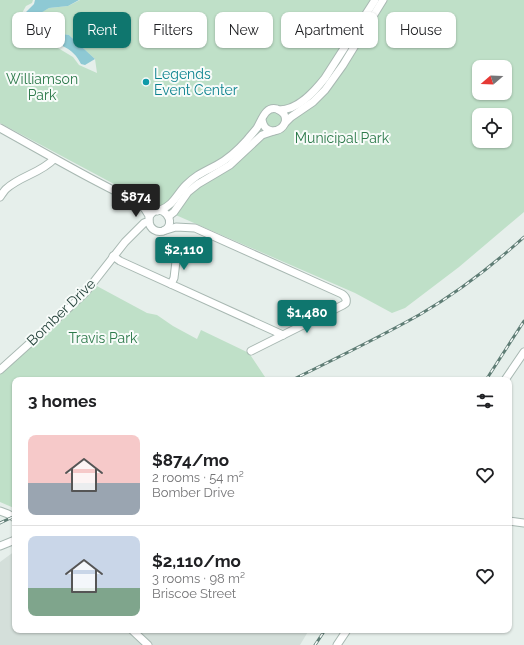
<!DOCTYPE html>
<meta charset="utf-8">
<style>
body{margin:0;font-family:Raleway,sans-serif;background:#f2f2f2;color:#202124;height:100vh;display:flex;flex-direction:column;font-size:15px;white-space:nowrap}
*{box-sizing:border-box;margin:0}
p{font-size:13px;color:#757577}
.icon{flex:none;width:22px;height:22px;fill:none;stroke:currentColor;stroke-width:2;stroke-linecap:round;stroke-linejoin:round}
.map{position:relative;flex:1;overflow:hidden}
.panel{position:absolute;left:12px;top:377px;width:500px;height:256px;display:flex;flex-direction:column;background:#fff;border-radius:8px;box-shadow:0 1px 3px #0004}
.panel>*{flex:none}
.top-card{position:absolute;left:12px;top:12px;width:500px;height:36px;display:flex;gap:8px}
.needle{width:26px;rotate:251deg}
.tools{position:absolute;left:472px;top:60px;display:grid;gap:8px}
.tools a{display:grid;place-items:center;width:40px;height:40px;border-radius:8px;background:#fff;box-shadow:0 1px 3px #0004;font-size:20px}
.price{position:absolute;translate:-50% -34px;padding:0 9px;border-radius:4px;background:#0f766e;color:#fff;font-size:13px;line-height:26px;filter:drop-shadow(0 1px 2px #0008)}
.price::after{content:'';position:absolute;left:50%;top:24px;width:12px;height:9px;margin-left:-6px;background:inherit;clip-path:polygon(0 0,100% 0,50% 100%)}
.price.active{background:#222;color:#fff}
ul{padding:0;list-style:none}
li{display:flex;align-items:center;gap:12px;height:100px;padding:0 16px}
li+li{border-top:1px solid #e0e0e0}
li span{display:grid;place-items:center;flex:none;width:112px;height:80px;border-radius:8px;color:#555}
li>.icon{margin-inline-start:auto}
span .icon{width:48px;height:48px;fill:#fffc;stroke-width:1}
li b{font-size:17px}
h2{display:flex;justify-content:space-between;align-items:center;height:48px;padding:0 16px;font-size:17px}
.chip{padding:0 14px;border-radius:8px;background:#fff;box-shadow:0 1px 3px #0004;font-size:14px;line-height:36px}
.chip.active{background:#0f766e;color:#fff}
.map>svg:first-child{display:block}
.built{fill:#d4dfda}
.green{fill:#bfe0c8;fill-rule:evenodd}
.water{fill:#8ec9d4}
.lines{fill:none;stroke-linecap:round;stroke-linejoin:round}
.minor-casing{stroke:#a8b8b2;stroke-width:9}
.minor{stroke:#fff;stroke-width:7}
.rail-casing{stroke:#5f7d75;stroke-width:3}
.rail{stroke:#f7fbf9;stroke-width:1.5;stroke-dasharray:4.5;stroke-linecap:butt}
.culture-dot{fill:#0f9aa8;stroke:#f7fbf9;stroke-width:1.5}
.labels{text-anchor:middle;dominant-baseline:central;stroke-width:4;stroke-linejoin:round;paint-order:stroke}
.culture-label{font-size:14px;fill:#0d838f;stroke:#f7fbf9;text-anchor:start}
.park-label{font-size:14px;fill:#2d7a4b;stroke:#f7fbf9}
.street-label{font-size:14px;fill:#24423a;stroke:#f7fbf9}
</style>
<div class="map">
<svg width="524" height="645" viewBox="0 0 524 645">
<rect width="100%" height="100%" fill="#e6efeb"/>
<path class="built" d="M15,551V630H309L300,645H0V562Z"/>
<g class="green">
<path d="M0,0H33L32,3L26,6L17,22L21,33L53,45L73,57L79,65L97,73L95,59L69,35L50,32L39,27L34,16L49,8L68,6L80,0H524V212L459,267L405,308L392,313L355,293L155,206L0,123ZM479,67H505V93H479ZM479,115H505V141H479Z"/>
<path d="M95,285L147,313L157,315L173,326L197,339L201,330L249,353L267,380H15V508H14L0,502V373Z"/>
</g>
<path class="water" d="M35,0H79L68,6L49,8L34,17L39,27L50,32L69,35L95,59L85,65L81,64C73,47 59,44 43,40C36,38 31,37 26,33C23,31 22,28 20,25L21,17L34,4Z"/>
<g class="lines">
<defs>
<g id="minor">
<path d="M279,110C298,110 314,92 325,78L375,0"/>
<path d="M285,123L291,117L313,102L325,90L343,65L383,0"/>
<path d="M0,128C52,157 103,187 157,211"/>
<path d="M0,197C2,194 4,191 6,189C20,176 41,173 54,159"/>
<path d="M142,205C144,208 147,212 149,216C150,220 149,217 149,222C150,229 157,233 163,231C180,224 160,198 149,217"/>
<path d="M160,210C173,206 177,194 186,185C197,174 204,172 217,165C228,159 239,149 247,140C250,136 254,132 257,128C262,120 265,106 277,109C280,110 282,112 284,114C292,130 264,140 262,119"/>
<path d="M169,216L174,212L188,192L198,184L220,171L230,165L262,135L274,131"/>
<path d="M163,231L176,227L195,228L342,294C345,296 347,299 346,303L343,305L251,351"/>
<path d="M113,256L120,261L283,335"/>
<path d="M171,284L174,278L177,253"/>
<path d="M0,370L71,306L85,293L125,242L144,223L149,221"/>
<path d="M505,380L524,352"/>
<path d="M0,511L8,514L15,518"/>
<path d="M509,521L524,523"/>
<path d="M0,546L15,540"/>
<path d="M132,630L148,645"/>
<path d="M337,645L347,630"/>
</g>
</defs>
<use href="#minor" class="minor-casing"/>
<use href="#minor" class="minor"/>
<defs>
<g id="rail">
<path d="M292,380C335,359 378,338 419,315C457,293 492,266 524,237"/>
<path d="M486,380L524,321"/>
<path d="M0,523L15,516"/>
<path d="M315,645L325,630"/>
</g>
</defs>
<use href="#rail" class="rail-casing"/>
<use href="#rail" class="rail"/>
</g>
<circle class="culture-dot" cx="146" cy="82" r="4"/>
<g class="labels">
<g class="culture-label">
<text x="154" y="74">Legends<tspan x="154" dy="16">Event Center</tspan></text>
</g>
<g class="park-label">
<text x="42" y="79">Williamson<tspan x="42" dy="16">Park</tspan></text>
<text x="342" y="138">Municipal Park</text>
<text x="103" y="338">Travis Park</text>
</g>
<g class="street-label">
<text transform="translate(61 312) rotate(-44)">Bomber Drive</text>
</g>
</g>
</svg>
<div class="tools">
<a><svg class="needle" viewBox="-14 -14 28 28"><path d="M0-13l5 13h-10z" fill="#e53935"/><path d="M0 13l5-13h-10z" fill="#757577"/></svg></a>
<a><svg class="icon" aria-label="locate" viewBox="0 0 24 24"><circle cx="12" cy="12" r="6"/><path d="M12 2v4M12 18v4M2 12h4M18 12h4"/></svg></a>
</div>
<b class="price active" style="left:136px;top:218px">$874</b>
<b class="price" style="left:184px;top:271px">$2,110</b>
<b class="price" style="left:307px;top:334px">$1,480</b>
<div class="top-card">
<a class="chip">Buy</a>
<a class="chip active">Rent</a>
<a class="chip">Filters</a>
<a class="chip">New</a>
<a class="chip">Apartment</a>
<a class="chip">House</a>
</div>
<section class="panel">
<h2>3 homes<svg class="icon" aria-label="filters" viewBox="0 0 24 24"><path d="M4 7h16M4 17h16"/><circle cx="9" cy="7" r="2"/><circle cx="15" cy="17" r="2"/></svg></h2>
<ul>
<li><span style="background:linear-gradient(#f6c9c9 60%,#9aa5b1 0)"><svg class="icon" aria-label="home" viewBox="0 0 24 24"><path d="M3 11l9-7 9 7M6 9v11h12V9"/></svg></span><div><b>$874/mo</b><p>2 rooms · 54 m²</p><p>Bomber Drive</p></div><svg class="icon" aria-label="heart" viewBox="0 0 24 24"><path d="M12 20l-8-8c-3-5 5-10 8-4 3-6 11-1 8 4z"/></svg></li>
<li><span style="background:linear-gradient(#c9d6e8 65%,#7fa58c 0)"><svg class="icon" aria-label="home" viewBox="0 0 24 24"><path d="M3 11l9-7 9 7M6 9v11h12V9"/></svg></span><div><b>$2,110/mo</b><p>3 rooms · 98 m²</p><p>Briscoe Street</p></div><svg class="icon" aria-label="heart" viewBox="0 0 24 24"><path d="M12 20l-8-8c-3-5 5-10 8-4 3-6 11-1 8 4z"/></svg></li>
</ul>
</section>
</div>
